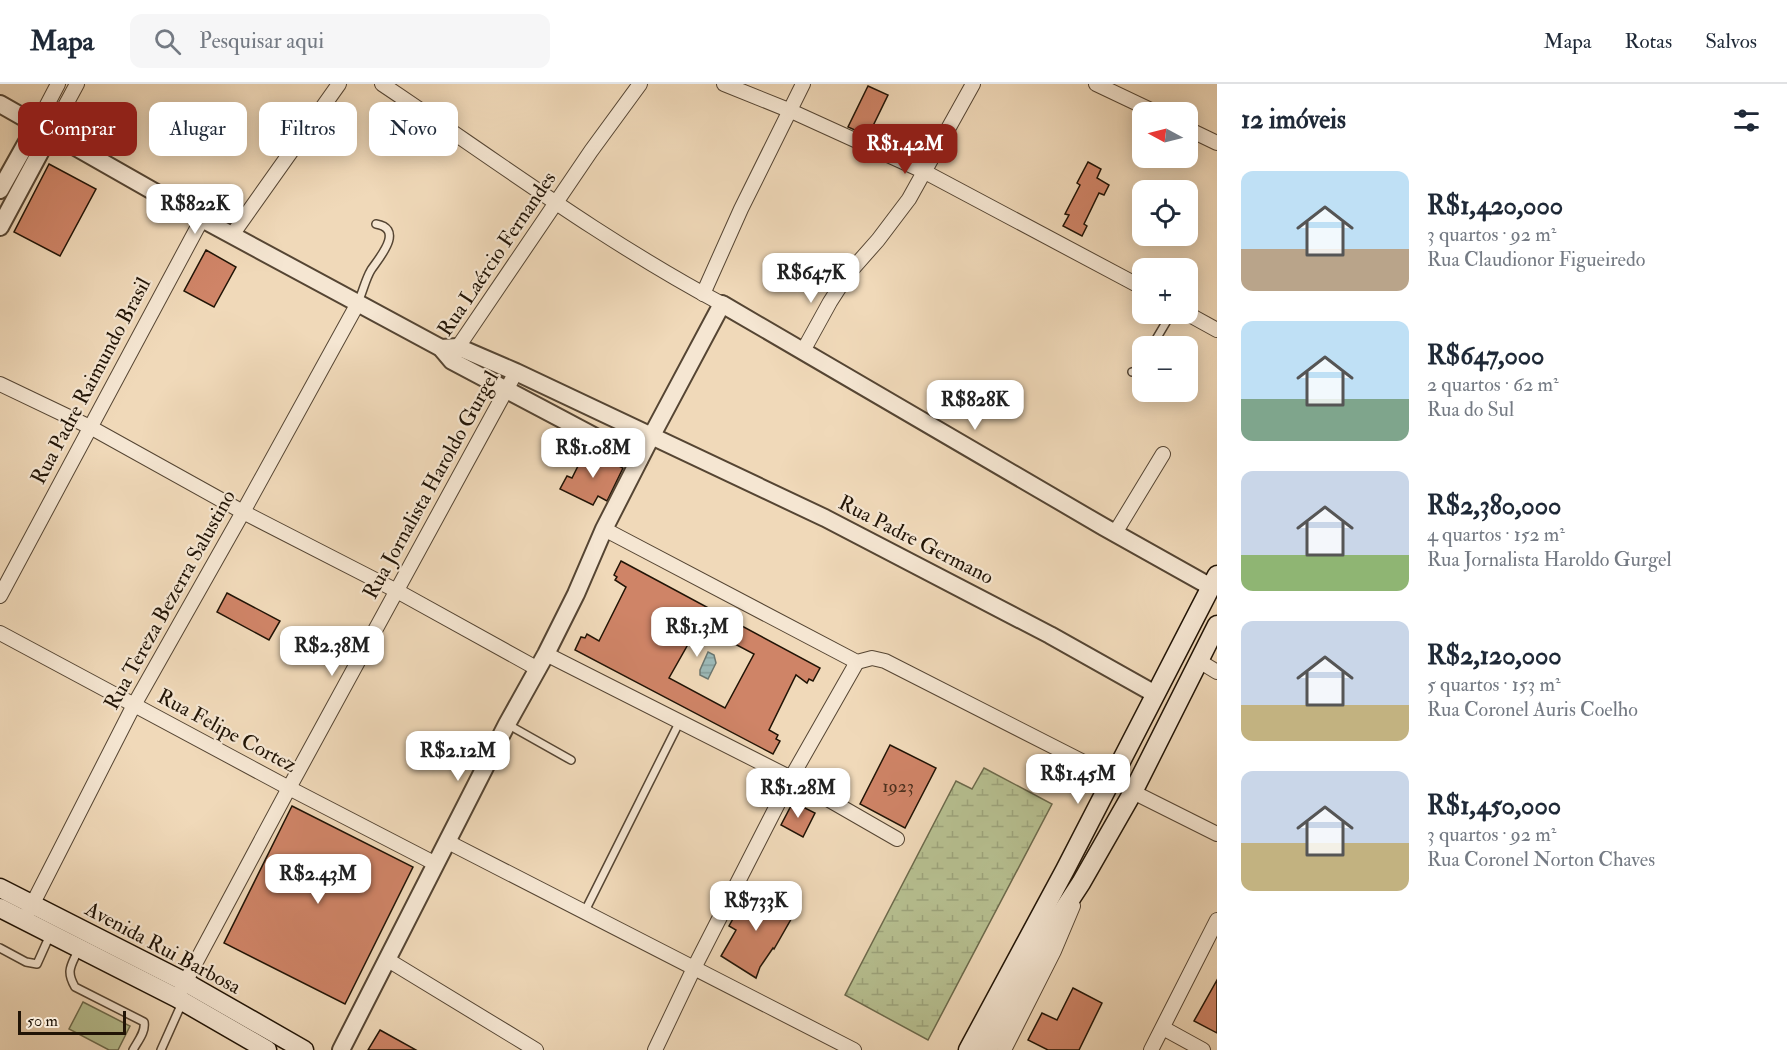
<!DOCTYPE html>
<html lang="pt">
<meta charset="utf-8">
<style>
body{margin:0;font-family:"IM FELL Double Pica",serif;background:#f6f6f7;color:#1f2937;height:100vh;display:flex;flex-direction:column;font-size:22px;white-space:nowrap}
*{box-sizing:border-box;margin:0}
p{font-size:20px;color:#747a83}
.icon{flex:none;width:33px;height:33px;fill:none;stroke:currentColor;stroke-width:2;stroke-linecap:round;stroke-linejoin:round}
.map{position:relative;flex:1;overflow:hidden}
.details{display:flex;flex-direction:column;background:#fff;width:570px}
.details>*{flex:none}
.banner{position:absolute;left:18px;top:18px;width:570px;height:54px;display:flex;gap:12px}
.needle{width:39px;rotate:277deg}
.fabs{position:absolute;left:1132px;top:18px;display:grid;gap:12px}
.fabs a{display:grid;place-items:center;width:66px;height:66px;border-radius:12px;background:#fff;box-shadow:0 3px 15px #0003;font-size:30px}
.scale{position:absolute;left:18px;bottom:15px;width:108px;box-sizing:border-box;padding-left:6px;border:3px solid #211406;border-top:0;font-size:16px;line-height:21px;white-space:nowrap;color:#211406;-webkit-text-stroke:4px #f5e6d2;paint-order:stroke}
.price{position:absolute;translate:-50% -51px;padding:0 14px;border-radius:12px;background:#fff;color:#222;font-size:20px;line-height:39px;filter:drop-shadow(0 2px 3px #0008)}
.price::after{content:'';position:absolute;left:50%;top:36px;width:18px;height:14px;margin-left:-9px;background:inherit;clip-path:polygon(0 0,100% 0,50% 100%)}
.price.selected{background:#8f2418;color:#fff}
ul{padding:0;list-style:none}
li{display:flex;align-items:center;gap:18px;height:150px;padding:0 24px}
li span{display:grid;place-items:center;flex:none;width:168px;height:120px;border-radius:12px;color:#555}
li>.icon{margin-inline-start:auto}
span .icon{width:72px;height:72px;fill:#fffc;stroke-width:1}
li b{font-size:26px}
h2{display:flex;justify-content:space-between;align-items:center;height:72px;padding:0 24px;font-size:26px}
.tag{padding:0 21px;border-radius:12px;background:#fff;box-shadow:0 3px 15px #0003;font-size:21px;line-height:54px}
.tag.selected{background:#8f2418;color:#fff}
header{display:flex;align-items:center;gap:36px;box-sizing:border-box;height:84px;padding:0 30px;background:#fff;border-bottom:2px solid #e0e1e3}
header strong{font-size:28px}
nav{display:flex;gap:33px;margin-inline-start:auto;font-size:21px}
.search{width:420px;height:54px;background:#f6f6f7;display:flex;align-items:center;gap:15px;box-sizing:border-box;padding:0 21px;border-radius:12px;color:#747a83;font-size:22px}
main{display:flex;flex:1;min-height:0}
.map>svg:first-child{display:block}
.grass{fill:#b7c091;stroke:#6c6a4c;stroke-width:1.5}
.wetland{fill:url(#wetland-marsh);stroke:#6c6a4c;stroke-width:1.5}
.water{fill:url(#water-rules);stroke:#6b7770;stroke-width:1.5}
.building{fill:#cf8467;stroke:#211406;stroke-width:1.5;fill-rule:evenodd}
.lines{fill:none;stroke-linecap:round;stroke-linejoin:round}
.service-casing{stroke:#554533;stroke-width:10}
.minor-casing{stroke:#554533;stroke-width:16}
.tertiary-casing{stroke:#554533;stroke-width:20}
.secondary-casing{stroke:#211406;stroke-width:21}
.service{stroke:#f5e6d2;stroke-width:7}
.minor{stroke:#f5e6d2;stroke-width:14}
.tertiary{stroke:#f5e6d2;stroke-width:16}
.secondary{stroke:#f5e6d2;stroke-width:18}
.labels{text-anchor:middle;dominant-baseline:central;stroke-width:4.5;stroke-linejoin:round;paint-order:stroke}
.number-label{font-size:18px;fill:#4c301e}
.street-label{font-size:21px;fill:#211406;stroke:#f5e6d2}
</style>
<header>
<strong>Mapa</strong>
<div class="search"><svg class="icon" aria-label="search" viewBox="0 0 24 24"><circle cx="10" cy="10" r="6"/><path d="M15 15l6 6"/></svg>Pesquisar aqui</div>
<nav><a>Mapa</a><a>Rotas</a><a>Salvos</a></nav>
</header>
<main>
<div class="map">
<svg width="1217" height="966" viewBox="0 0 1217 966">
<defs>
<pattern id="wetland-marsh" width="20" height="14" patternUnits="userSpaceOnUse" patternTransform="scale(1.5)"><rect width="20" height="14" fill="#b7c091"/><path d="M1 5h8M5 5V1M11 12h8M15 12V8" fill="none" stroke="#9da47c"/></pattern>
<pattern id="water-rules" width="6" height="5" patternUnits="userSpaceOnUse" patternTransform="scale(1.5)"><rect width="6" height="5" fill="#9cb9b7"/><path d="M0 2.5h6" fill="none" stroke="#869e9c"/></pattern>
</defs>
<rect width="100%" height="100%" fill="#f0d9b9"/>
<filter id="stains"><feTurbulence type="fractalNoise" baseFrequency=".00333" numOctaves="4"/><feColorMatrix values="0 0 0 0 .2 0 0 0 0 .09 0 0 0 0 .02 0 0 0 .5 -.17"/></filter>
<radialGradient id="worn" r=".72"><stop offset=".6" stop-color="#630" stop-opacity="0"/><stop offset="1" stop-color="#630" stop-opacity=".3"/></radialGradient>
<path class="grass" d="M83,918L130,942L118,966H109L69,945Z"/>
<path class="wetland" d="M984,684L1052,720L928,956L845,911L956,697L972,705Z"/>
<path class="water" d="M708,568L714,571L716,579L708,595L700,591V586Z"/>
<g class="building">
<path d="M868,2L888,11L868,52L848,43Z"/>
<path d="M1088,78L1101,85L1097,94L1109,101L1104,111L1099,109L1084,140L1087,142L1082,152L1063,142L1069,131L1065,130L1080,101L1077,99Z"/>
<path d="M49,80L96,105L60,172L14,148Z"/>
<path d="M206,166L236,183L214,223L184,207Z"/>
<path d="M586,366L623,384L607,417L598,412L593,421L560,405L567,392L572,394Z"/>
<path d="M621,477L820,584L813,597L809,595L807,599L796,591L769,646L778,651L776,655L780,657L773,670L575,566L581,553L585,554L587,550L599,557L626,503L615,496L617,493L614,491ZM699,541L754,570L725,624L669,594Z"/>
<path d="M227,509L280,537L269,556L217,528Z"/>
<path d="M890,661L936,684L905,744L860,720Z"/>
<path d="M793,718L815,729L803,753L781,741Z"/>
<path d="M292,722L413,783L345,920L224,859Z"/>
<path d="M749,806L794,830L774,865L773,864L760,883L756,894L721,872L735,848L736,846L729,842Z"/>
<path d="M1217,896V949L1194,937Z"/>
<path d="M1073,904L1102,919L1079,966H1048L1028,956L1042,929L1057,936Z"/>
<path d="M380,946L416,966H368Z"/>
</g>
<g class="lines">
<defs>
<g id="service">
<path d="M358,218C363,208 365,196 371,186C379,174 405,145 376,140"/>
<path d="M1152,262L1171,230"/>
<path d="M1132,288L1138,287L1143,280"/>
<path d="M507,640L571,676"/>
<path d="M585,827L680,637"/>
<path d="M0,864L26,878L37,880L50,851"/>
<path d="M79,864C72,881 65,886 75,903L144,938C146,948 137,958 133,966"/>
<path d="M161,966L182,919"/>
</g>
<g id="minor">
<path d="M382,0C494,75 602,156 722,220"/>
<path d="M724,0L791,27L925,88L1143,204"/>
<path d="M1096,0L1155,28"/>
<path d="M37,40L58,0"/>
<path d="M1188,45L1217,59"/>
<path d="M51,48L77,0"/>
<path d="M232,151L339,0"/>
<path d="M703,210L741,125L803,0"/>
<path d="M1188,230L1217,246"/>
<path d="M803,267L830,218L848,190L878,156L909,115L973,0"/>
<path d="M455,270L458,263L591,67L640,0"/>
<path d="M0,300L90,343L243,428L397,507L538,585"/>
<path d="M604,445L857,578L872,574L885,577L1113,693"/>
<path d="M1115,449L1163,370"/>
<path d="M0,512L202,135"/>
<path d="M0,549L289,704L436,780"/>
<path d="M546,570L791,694L897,755"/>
<path d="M1199,577L1217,588"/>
<path d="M1133,708L1217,750"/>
<path d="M448,758L854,966"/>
<path d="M29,827L134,621L243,428L358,219"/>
<path d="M388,876L536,966"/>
<path d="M181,906L289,704L516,288"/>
<path d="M1163,944L1203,966"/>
<path d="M655,966L694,884L791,694L857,578"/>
<path d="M1004,966L1054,867L1073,822"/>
<path d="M1151,966L1217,836"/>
</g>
<g id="tertiary">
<path d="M0,20L202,135L441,264L452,277L639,376"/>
<path d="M0,106L37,40"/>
<path d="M0,143L51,48"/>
<path d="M441,264L458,263L516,288L825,434L1050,551L1155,610"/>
<path d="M341,966L507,640L546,570L576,510L604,445L651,353L722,220L1104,443L1211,503"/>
</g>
<g id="secondary">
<path d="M0,804L185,898L304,966"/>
<path d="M0,824L177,914L267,966"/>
<path d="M968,966L1065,786L1217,491"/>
<path d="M987,966L1047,851L1081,799L1133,708L1217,541"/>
</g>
</defs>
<use href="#service" class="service-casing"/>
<use href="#minor" class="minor-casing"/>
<use href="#tertiary" class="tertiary-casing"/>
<use href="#secondary" class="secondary-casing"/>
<use href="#service" class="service"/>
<use href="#minor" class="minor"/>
<use href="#tertiary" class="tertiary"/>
<use href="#secondary" class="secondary"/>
</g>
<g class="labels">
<g class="number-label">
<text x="898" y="702">1923</text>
</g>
<g class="street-label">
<text transform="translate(497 170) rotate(-56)">Rua Laércio Fernandes</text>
<text transform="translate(91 297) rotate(-62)">Rua Padre Raimundo Brasil</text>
<text transform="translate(431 401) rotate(-61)">Rua Jornalista Haroldo Gurgel</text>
<text transform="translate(916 456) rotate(27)">Rua Padre Germano</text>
<text transform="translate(170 516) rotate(-61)">Rua Tereza Bezerra Salustino</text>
<text transform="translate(227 647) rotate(28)">Rua Felipe Cortez</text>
<text transform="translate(163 864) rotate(28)">Avenida Rui Barbosa</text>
</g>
</g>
<rect width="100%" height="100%" filter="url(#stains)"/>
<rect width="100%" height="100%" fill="url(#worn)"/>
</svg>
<div class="fabs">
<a><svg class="needle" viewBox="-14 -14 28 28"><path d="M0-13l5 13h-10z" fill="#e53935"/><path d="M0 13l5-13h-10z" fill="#747a83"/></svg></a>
<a><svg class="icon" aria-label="locate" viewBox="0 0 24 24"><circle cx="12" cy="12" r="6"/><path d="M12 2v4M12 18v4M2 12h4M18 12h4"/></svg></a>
<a>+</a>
<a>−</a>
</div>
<div class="scale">50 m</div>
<b class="price selected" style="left:905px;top:91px">R$1.42M</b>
<b class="price" style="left:195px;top:151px">R$822K</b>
<b class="price" style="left:811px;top:220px">R$647K</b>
<b class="price" style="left:975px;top:347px">R$828K</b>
<b class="price" style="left:593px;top:395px">R$1.08M</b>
<b class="price" style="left:697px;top:574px">R$1.3M</b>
<b class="price" style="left:332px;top:593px">R$2.38M</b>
<b class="price" style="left:458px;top:698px">R$2.12M</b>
<b class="price" style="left:1078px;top:721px">R$1.45M</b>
<b class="price" style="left:798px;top:735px">R$1.28M</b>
<b class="price" style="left:318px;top:821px">R$2.43M</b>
<b class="price" style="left:756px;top:848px">R$733K</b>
<div class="banner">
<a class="tag selected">Comprar</a>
<a class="tag">Alugar</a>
<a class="tag">Filtros</a>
<a class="tag">Novo</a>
</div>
</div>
<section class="details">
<h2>12 imóveis<svg class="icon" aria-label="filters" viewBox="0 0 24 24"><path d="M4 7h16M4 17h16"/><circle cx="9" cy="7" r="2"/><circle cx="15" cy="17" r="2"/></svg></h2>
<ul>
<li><span style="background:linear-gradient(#bfe0f5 65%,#b9a48a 0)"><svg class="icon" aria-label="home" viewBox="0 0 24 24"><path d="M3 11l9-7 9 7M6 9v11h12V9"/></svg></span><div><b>R$1,420,000</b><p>3 quartos · 92 m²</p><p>Rua Claudionor Figueiredo</p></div></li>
<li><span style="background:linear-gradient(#bfe0f5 65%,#7fa58c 0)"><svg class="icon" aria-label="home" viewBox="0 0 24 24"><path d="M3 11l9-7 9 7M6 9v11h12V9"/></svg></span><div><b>R$647,000</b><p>2 quartos · 62 m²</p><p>Rua do Sul</p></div></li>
<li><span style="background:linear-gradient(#c9d6e8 70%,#8fb573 0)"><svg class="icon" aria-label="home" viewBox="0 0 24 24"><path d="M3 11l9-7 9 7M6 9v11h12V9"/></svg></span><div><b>R$2,380,000</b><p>4 quartos · 152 m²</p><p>Rua Jornalista Haroldo Gurgel</p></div></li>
<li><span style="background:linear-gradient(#c9d6e8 70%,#c2b280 0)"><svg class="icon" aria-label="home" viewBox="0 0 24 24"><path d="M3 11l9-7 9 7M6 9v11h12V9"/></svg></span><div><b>R$2,120,000</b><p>5 quartos · 153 m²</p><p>Rua Coronel Auris Coelho</p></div></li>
<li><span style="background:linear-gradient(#c9d6e8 60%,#c2b280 0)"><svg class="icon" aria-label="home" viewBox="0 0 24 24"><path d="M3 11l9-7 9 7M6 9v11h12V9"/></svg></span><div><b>R$1,450,000</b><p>3 quartos · 92 m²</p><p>Rua Coronel Norton Chaves</p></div></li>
</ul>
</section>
</main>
